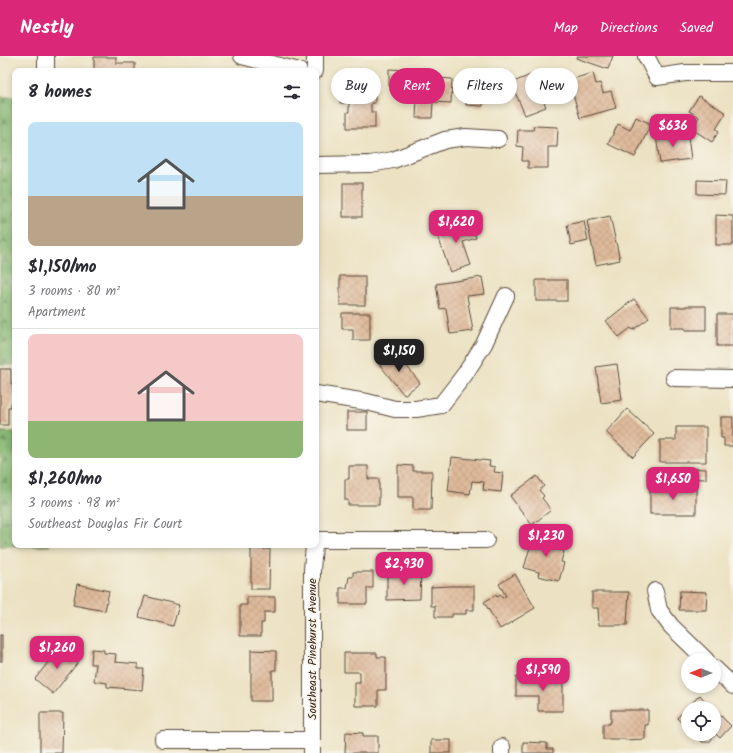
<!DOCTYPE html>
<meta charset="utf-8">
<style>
body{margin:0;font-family:Kalam,sans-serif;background:#f2f2f3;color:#2b2b33;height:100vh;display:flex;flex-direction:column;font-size:15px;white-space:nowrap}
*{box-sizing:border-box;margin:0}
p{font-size:13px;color:#7c7c81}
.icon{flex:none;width:22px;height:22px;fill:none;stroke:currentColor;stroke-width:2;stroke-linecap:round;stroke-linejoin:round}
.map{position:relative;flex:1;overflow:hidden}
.sheet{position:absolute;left:12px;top:12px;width:307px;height:480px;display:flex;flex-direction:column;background:#fff;border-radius:8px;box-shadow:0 2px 6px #0003}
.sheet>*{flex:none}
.hud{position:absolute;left:331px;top:12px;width:342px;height:36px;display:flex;gap:8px}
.needle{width:26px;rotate:270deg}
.buttons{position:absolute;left:681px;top:597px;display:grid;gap:8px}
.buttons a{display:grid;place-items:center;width:40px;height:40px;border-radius:50%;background:#fff;box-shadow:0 2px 6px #0003;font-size:20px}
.price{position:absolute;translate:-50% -34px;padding:0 9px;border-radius:8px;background:#db2777;color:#fff;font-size:13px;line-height:26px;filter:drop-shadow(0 1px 2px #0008)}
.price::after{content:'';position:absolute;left:50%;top:24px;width:12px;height:9px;margin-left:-6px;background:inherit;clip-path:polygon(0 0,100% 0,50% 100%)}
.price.current{background:#222;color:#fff}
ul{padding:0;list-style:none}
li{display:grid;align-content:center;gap:8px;height:212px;padding:0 16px}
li+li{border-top:1px solid #e1e1e2}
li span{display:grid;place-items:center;height:124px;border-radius:8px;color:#555}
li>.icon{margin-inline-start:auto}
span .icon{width:72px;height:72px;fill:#fffc;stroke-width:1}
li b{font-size:17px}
h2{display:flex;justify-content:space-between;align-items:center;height:48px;padding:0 16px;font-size:17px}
.chip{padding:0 14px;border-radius:18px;background:#fff;box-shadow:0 2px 6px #0003;font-size:14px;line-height:36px}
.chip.current{background:#db2777;color:#fff}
header{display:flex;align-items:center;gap:24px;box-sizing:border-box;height:56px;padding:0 20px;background:#db2777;color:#fff}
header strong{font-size:19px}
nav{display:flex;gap:22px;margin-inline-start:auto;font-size:14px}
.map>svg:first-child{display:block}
.forest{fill:url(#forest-firs);stroke:#607046}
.building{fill:url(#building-cross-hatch)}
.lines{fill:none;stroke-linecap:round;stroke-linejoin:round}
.minor-casing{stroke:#564637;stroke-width:18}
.minor{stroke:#fff;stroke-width:16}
.labels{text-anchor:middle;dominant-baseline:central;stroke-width:3;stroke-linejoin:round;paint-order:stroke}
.street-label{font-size:12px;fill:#3b2a1e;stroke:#f7f3e8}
</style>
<header>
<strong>Nestly</strong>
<nav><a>Map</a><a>Directions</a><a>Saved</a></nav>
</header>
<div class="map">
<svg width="733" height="697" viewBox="0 0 733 697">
<defs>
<pattern id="forest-firs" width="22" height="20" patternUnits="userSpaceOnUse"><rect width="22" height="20" fill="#84b66f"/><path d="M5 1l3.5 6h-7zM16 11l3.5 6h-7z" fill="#6d945b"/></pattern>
<pattern id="building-cross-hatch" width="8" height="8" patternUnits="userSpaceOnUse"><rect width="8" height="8" fill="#dfba9b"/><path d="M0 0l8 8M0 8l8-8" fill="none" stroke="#c0a085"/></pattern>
</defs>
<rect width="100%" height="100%" fill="#f7f3e8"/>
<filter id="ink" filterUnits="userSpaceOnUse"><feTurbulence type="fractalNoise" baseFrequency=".025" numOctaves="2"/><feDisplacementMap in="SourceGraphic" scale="8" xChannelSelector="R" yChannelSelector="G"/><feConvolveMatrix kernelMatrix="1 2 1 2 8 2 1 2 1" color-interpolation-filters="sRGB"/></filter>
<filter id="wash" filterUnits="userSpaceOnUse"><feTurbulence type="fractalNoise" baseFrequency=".012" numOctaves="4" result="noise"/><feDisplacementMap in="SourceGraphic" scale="16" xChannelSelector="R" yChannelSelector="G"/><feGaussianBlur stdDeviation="0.9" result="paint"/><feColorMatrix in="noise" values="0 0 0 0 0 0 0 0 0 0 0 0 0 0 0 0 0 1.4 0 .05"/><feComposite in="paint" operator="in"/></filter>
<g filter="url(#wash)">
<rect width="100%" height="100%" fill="#ece2c3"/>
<g class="forest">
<rect x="0" y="41" width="15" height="268"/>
<path d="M0,376H15V489H50V490H0Z"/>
</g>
<g id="blocks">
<g class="building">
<path d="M577,0H613L608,13L576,2Z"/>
<path d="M94,1H116V7H135V15H94Z"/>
<path d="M389,13L406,14V30H389Z"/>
<path d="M593,17L596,28L600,27L603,37L611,35L616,52L580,62L569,24Z"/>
<path d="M533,18L546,51L525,59L511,27Z"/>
<path d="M418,21L452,23L451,47L433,46L432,62H416Z"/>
<path d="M467,21L498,22L497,42H489V45L483,44V50L466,49Z"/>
<path d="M340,27H375V47H371V56H375V72H347V56H349V47H340Z"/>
<path d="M699,40L726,57L716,73L719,75L712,86L692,73L699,61L689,55Z"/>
<path d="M636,61L651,68L635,101L608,88L618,68L630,74Z"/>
<path d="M534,70L558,71L557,91H548V112H528V105H522L523,91L517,90L518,74H533Z"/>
<path d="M682,77V82L688,81L691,103L660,107L656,80Z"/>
<path d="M697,124L726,125L725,139L697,138Z"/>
<rect x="343" y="127" width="19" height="34"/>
<path d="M716,159L733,160V189H716Z"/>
<path d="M610,160L620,204L596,209L587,165Z"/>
<path d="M469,162L476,182L463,186L471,209L450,216L436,174Z"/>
<path d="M584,165L588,185L571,189L567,169Z"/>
<rect x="340" y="220" width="25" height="29"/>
<path d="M482,221L485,238L467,240L473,275L450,278L446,252L440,253L436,228Z"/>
<rect x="536" y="224" width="31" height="21"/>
<path d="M634,243L649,262L633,274L631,272L619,281L606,265Z"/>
<path d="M686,250H706V274H685V272H671V251H686Z"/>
<path d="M342,257H370V284H353V273H342Z"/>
<rect x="717" y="258" width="16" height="32"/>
<path d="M395,295L420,327L404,339L379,308Z"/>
<path d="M617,308L622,344L601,347L596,311Z"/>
<path d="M0,313H11V328H13V347H11V351H8V369H0Z"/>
<path d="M627,353L654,378L633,401L606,376Z"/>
<rect x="347" y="356" width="20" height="18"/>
<path d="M721,361H733V390H724V382H721Z"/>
<path d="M676,371H706V406H660V384H676Z"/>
<path d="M452,401L490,405L489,410L495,411L494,416L503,417L501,436L483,434L484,426L472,425L470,438L448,435Z"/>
<path d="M398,409L413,410V415H432L431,454H413V441H398Z"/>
<path d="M349,410H368V423H379V449H348V444H345V423H349Z"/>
<path d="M680,412L706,413V423L680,422Z"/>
<path d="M537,420L544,430L539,434L544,440L542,442L551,454L532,469L510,440Z"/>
<rect x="650" y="432" width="46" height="26"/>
<path d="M538,478L559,483L556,493L564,495L561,506L564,507L559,525L538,520L539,516L524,512L531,488L535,489Z"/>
<path d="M251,493H270L269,533H251Z"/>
<path d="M396,515H421L420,543L387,544V520H396Z"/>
<path d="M353,516H373V532H367V548H340V532H347L349,521H353Z"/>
<path d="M515,518L535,552L500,573L484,546L496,539L497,541L501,539L502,542L506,540L499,528Z"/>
<path d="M77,528L109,535L105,555L73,549Z"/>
<path d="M450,530H474V554H466V558H452V561H435V550H431V531Z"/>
<path d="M680,535L707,536L706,554H679Z"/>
<path d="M592,536H629L627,569H599L598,552H592Z"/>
<path d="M145,540L179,549L173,570L139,561Z"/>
<path d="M247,541H275V556H264V567H261V580H240V549H247Z"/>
<rect x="0" y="579" width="2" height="26"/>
<path d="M60,591L79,605L53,638L35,623Z"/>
<path d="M92,593L104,594V597L116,598L115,606L138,608V613H144L142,634L107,631V627L94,625L96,608H91Z"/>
<path d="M251,594L276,595V614H272V645H251Z"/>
<path d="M344,597H377V601H386V634H378V650H355V627H360V616H344Z"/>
<path d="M516,621H563V655H538V640H516Z"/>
<path d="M700,639L708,649L705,652H688V674L677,662Z"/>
<path d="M611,654H648V669H645V683L625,684V683H603V668H610V666H611Z"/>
<path d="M716,655L731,670L720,682L716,678L709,686H702L696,679L695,681L692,678H714V658Z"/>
<path d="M40,657H63L62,697H40Z"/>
<path d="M346,676L363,677V680H378V697H345Z"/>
<rect x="431" y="684" width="20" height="13"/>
<path d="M523,686L547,687V693H553V697H523Z"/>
</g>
</g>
</g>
<g filter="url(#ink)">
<use href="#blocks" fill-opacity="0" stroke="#564637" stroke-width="1"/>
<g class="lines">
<defs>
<g id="minor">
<path d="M242,0L299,15"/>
<path d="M646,0L657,21L685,17H733"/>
<path d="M46,15V0"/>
<path d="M315,15V0"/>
<path d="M316,109L370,108L393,104L445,84L466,81L498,83"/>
<path d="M674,322L733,323"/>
<path d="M316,338L367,346L395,353H416L441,349L465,318L484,288L506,240"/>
<path d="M316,484H486"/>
<path d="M655,535L659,554L671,570L706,604"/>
<path d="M714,612L733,630"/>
<path d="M163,684H312"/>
<path d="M312,697V514L314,489"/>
<path d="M502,697V691"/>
</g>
</defs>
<use href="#minor" class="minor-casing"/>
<use href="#minor" class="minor"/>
</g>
</g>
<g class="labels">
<g class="street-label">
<text transform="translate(312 593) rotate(-90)">Southeast Pinehurst Avenue</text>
</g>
</g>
</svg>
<div class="buttons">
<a><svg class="needle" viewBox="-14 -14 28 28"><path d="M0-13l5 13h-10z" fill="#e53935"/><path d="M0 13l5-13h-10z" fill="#7c7c81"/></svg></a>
<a><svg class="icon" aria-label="locate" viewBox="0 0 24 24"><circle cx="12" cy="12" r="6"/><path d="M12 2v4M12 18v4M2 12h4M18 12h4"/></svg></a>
</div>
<b class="price" style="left:673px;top:92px">$636</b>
<b class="price" style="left:456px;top:188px">$1,620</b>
<b class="price current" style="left:399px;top:317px">$1,150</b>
<b class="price" style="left:673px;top:445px">$1,650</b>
<b class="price" style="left:546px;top:502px">$1,230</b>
<b class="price" style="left:404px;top:530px">$2,930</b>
<b class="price" style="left:57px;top:614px">$1,260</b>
<b class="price" style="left:543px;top:636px">$1,590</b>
<div class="hud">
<a class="chip">Buy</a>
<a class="chip current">Rent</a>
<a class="chip">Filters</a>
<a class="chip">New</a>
</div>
<section class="sheet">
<h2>8 homes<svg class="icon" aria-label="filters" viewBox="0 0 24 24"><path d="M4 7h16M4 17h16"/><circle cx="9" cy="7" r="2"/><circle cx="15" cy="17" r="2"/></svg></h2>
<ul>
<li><span style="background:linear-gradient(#bfe0f5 60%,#b9a48a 0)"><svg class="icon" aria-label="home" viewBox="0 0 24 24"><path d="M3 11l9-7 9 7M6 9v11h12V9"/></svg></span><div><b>$1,150/mo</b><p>3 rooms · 80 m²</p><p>Apartment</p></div></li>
<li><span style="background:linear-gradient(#f6c9c9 70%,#8fb573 0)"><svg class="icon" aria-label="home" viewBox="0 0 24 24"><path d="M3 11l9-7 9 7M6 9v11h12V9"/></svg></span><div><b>$1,260/mo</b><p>3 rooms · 98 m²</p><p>Southeast Douglas Fir Court</p></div></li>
</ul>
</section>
</div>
